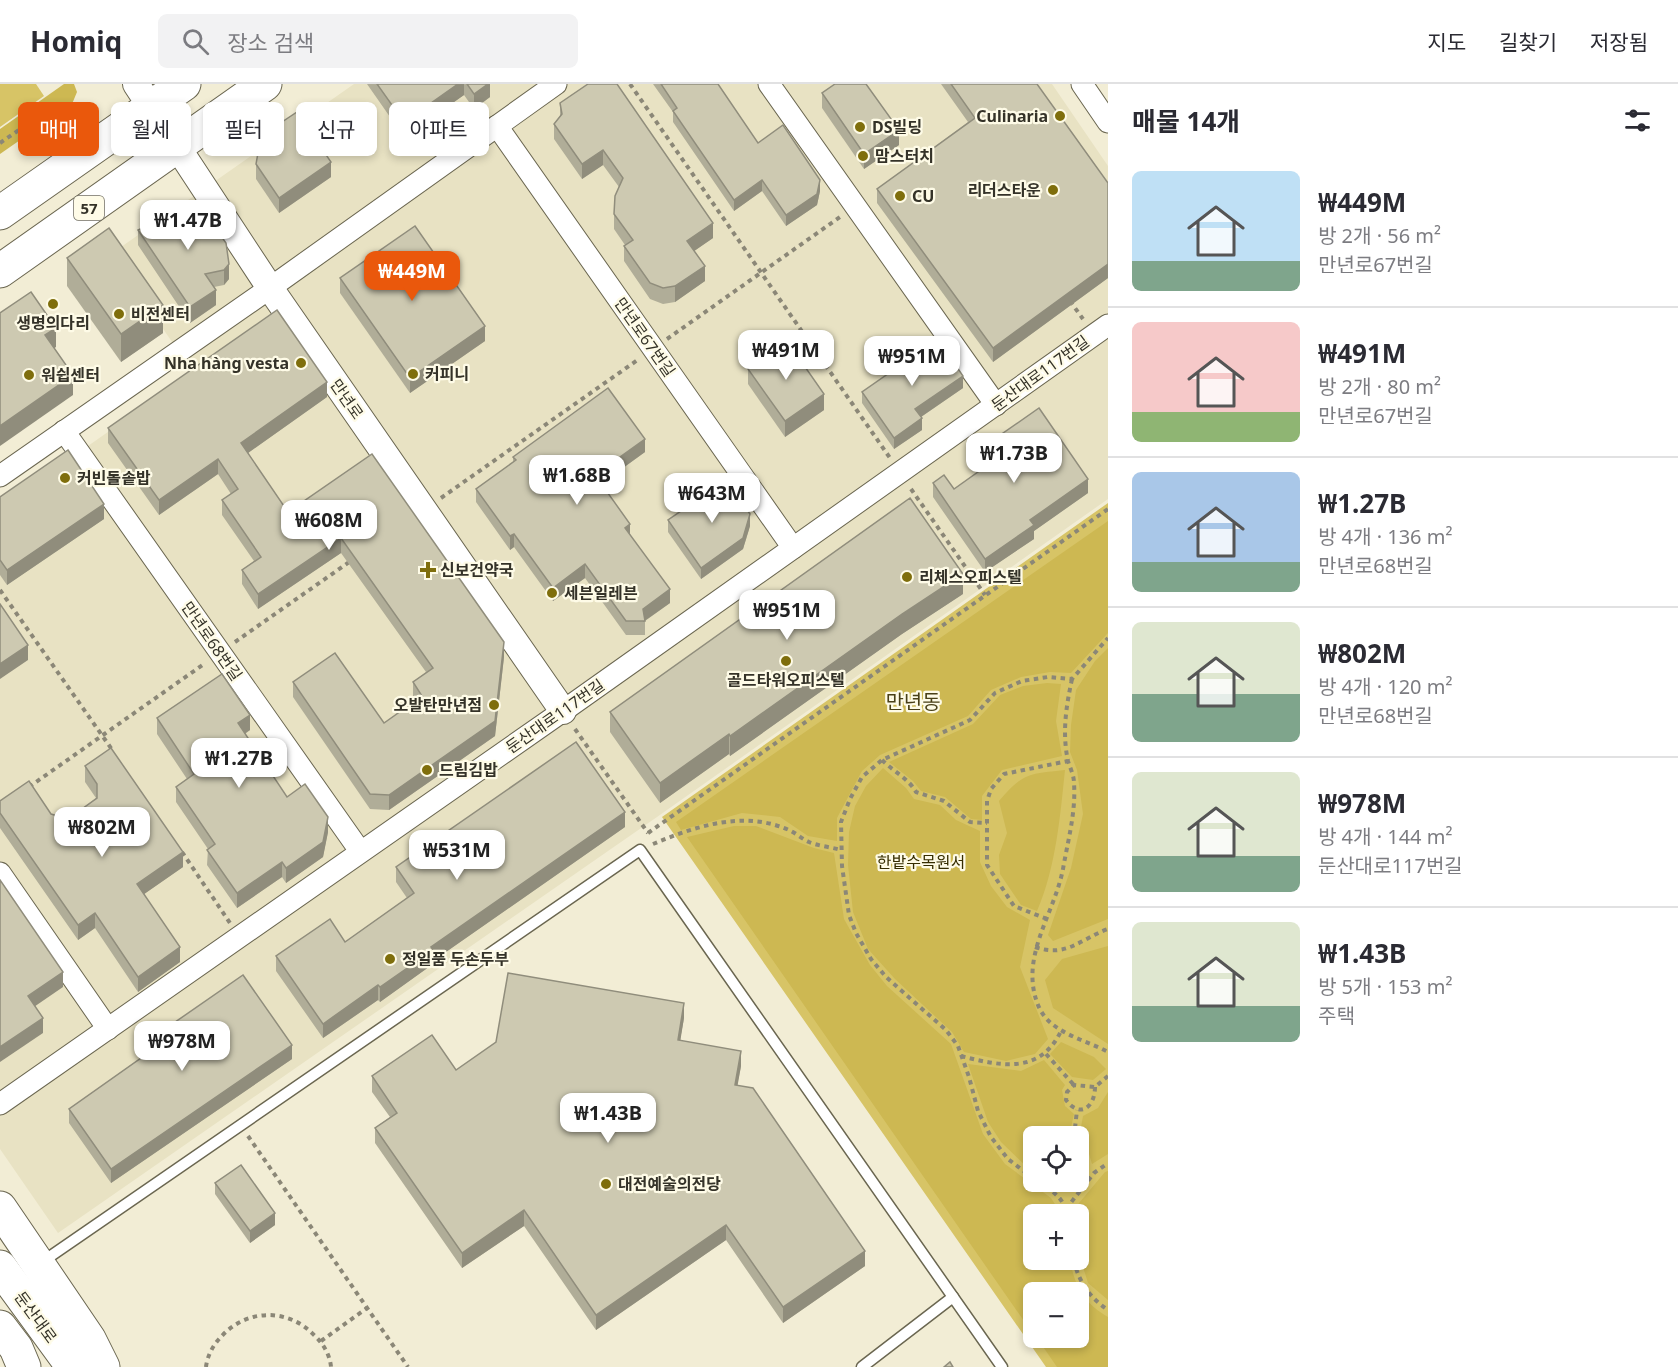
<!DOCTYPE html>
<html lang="ko">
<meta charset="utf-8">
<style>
body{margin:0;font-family:"Noto Sans","Noto Sans KR",sans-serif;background:#f2f2f3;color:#2b2b33;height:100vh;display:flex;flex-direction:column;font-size:22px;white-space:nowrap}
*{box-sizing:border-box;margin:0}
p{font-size:20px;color:#7c7c81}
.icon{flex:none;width:33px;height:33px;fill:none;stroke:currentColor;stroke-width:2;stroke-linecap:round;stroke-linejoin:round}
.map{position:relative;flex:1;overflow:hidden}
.drawer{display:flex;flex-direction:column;background:#fff;width:570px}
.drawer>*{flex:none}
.hud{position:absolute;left:18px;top:18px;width:570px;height:54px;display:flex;gap:12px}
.fabs{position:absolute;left:1023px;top:1042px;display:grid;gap:12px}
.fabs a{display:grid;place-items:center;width:66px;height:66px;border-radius:9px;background:#fff;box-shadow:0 3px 9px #0003;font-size:30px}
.price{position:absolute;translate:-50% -51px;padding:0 14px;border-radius:12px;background:#fff;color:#222;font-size:20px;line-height:39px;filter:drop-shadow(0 2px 3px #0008)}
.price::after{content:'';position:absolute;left:50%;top:36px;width:18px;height:14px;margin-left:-9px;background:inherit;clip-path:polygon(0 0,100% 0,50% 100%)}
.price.active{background:#ea580c;color:#fff}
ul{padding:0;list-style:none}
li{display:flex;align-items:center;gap:18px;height:150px;padding:0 24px}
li+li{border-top:2px solid #e1e1e2}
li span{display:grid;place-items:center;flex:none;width:168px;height:120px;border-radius:9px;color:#555}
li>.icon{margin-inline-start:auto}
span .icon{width:72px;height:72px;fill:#fffc;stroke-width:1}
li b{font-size:26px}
h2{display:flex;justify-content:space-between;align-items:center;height:72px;padding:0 24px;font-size:26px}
.chip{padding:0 21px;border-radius:9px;background:#fff;box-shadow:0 3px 9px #0003;font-size:21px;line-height:54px}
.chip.active{background:#ea580c;color:#fff}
header{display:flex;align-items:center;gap:36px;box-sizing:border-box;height:84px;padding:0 30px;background:#fff;border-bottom:2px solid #e1e1e2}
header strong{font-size:28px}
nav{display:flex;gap:33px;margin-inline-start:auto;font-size:21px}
.search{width:420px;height:54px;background:#f2f2f3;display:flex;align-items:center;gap:15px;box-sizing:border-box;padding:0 21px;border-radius:9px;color:#7c7c81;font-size:22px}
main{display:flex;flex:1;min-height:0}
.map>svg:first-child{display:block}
.built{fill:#e8e2c3}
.green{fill:#d7c466;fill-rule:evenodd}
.forest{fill:#cdb852}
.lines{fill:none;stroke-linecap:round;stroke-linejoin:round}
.service-casing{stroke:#6a6650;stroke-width:13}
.minor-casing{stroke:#6a6650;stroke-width:23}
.tertiary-casing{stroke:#6a6650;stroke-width:28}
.primary-casing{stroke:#6a6650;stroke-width:35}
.path{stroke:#8b8777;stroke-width:4;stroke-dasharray:4.5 4.5;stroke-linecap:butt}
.service{stroke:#fff;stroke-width:10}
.minor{stroke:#fff;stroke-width:21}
.tertiary{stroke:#fff;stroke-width:26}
.primary{stroke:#fff;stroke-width:33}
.wall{fill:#b0ad98}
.shaded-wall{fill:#908d7c}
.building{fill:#cdc9b1;stroke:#908d7c;stroke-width:1.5}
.poi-dot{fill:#7f6e0c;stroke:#fefbe7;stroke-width:2}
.labels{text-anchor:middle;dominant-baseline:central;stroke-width:4.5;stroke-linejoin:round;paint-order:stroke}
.shield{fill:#fefbe7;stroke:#716e61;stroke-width:1.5}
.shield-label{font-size:15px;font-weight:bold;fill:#343228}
.poi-label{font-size:16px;font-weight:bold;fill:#343228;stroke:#fefbe7;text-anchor:start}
.street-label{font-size:16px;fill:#343228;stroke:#fefbe7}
.park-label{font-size:16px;fill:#362d00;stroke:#fefbe7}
.quarter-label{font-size:20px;fill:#494017;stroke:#fefbe7}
</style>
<header>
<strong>Homiq</strong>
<div class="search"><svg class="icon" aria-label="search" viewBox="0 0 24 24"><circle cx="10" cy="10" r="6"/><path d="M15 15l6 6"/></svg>장소 검색</div>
<nav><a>지도</a><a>길찾기</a><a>저장됨</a></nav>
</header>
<main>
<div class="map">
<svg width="1108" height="1283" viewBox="0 0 1108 1283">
<rect width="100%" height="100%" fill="#f2edd5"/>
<path class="built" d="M354,0H1052L1108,82V415L657,733L58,1149L0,1065V424L193,288L111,170Z"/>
<g class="green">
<path d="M0,0H36L44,12L0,43Z"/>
<path d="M1108,419V1283H1046L662,733ZM1034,1053H1078V1098H1034ZM1034,1131H1078V1176H1034ZM1034,1209H1078V1254H1034Z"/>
</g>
<g class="forest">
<path d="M64,0H74L77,8L72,20L0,70V45Z"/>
<path d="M1108,437V549L1071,589L1050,588L1021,593L991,606L968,632L880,671L862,687L837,734V757L808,752L780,733L742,729L681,746L676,738Z"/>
<path d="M1108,564V835L1053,857L1048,851L1071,784L1083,730L1077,686L1070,668L1071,641L1076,606L1095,577Z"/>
<path d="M1047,599L1061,600L1056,637L1062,672L1002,686L982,712V736L971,735L945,713L921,707L913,697L889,678L973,640L1000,611L1023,602Z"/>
<path d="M883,684L906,704L914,715L940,721L956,736L980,747V778L991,802L1007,823L1030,836L1020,883L1048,955L1035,970L1006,977L964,968L952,948L895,895L868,865L853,828L848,781L849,748L855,722L866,702Z"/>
<path d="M1065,686C1060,733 1056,783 1037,827L1021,821L1000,790L999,771L1007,749L999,717C1024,688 1029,690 1065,686Z"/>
<path d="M734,742H756L814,764L834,769L844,835L870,881L887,902L951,960L983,1050L1005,1080L1051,1114L1062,1131H1034V1176H1070C1075,1203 1084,1219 1108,1233V1283H1057L1037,1254H1078V1209H1034L1033,1250L687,753Z"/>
<path d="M1108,862V960L1053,924L1045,896L1062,875Z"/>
<path d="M1061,958L1094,973L1106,985L1093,996L1072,993L1050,970Z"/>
<path d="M1044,976L1065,1001L1062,1006L1065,1022L1074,1030L1069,1053H1034L1033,1089L1001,1058L988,1038L968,980L1021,987Z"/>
<path d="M1108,1008V1070L1092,1080L1081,1043L1083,1032L1098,1024Z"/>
<path d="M1108,1087V1216L1088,1199L1079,1170L1078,1131H1074V1125L1105,1088Z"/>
</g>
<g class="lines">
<defs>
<g id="service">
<path d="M42,1178L640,766L1002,1283"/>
<path d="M862,1283L953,1213"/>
</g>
<g id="minor">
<path d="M769,0L996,321"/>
<path d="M1082,0L1108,38"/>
<path d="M497,42L793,464"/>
<path d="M64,347L360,767"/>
<path d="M0,392L270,204L556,0"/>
<path d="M0,789L108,945"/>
<path d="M0,1020L563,627L1108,241"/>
</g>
<path id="tertiary" d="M136,0L270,204L563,627"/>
<g id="primary">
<path d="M0,129L184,0"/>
<path d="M0,187L265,0"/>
<path d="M0,1124L89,1255L103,1283"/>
<path d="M0,1183L73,1283"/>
<path d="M0,1243L16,1264L24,1283"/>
</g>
</defs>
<use href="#service" class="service-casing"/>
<use href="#minor" class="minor-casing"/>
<use href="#tertiary" class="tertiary-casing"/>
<use href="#primary" class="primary-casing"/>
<g class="path">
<path d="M630,0L890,374"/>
<path d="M0,59L48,26L73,28"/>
<path d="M1070,217L1083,235"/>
<path d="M667,255L840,133"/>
<path d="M911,405L985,511"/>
<path d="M441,414L639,275"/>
<path d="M0,506L113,667"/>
<path d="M235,558L352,476"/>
<path d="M1072,595C1066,623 1062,649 1068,677C1070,684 1074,691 1074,699C1076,728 1068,756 1063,785C1054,831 1019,873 1038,921C1049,949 1084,955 1108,968"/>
<path d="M575,645L648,749"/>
<path d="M882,676C893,687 909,695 916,708L944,717L970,738L987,739"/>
<path d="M29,703L204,580"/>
<path d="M648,749L1108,425"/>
<path d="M653,760C696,742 744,726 789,746C796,749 802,755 809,758C818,762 831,763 841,766"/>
<path d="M182,768L230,839"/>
<path d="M1047,835L1014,822L987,781V717L991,705L1004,690L1068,677"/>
<path d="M1035,863C1067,874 1080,855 1108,845"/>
<path d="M1046,970L1074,1001"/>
<path d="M961,972C1000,982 1040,991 1061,947"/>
<path d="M1095,1003C1095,1023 1080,1035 1066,1016L1067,1008L1074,1001L1095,1003L1108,992"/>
<path d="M248,1052L408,1283"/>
<path d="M1074,1053L1077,1026"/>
<path d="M1078,1077L1086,1098"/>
<path d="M1034,1095L1008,1075L991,1053L978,1027L969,993L958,962L946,946L886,893L871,875L856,849L849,831L842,782L841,738L850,715L862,693L882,676L970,636L995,609L1022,597L1048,593L1072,595L1108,554"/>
<path d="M1038,1098C1052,1107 1064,1113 1067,1131"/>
<path d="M1066,1125L1094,1089L1108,1079"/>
<path d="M1074,1176C1078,1197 1090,1214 1108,1226"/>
<path d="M321,1257L367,1224"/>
<path d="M206,1283C207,1273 213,1261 220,1254C245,1225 287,1223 314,1251C323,1259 330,1271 331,1283"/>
</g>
<use href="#service" class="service"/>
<use href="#minor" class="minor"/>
<use href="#tertiary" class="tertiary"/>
<use href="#primary" class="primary"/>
</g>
<g class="wall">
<path d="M367,0H490V13L474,25L464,11L404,53Z"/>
<path d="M653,0H718L758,59L820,107L817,121L786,142L762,107L734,127L673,38V28Z"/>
<path d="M941,0H1037L1108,99V194L993,278L877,119V105L968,38Z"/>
<path d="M822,9L899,61L864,85L822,24Z"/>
<path d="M560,19L713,154L694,167L705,197L675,218L663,220L650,215L624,177V162L625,161L614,145V130L619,103L603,81L582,95L554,55V40L560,32Z"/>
<path d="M256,80L331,93L279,129L256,95Z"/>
<path d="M208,133L229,195L224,201L214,203L216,221L190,239L138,161V146Z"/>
<path d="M67,174L163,249L121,278L67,202Z"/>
<path d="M340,194L485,257L410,309L340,209Z"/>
<path d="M748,285L824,326L785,353L748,300Z"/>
<path d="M963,304L921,333L922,346L894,365L862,319V308Z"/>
<path d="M327,313L248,369L288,428L372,370L504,573L495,652L389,726L370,725L293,613V598L384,639L415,617L413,612V598L426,588L341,469L258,525L242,500V486L254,477L222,431V416L231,410L218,390L159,431L108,359V344Z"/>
<path d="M986,361L1088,409L1034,447V455L985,488L933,413V399L954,405L990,380L986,375Z"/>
<path d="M645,368L601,400L670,519L645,537V551H626L585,494L553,517L514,463L510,466L476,418V405L513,378V373Z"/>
<path d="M0,413L104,435L7,501L0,491Z"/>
<path d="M668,436L750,442L743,465L701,495L668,448Z"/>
<path d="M963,510L902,550L730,672L729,670L660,719L610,648V628Z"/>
<path d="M157,634L250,646L245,650L287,713L328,748L323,773L286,799L282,793L237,824L207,781L208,765L176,718V703L187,695L157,650Z"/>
<path d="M85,682L183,783L144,810L180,878L138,908L95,844L78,856L0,744V717L51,730L68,735L96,714L85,698Z"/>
<path d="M625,743L433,877V880L380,918L378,916L323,954L276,887V872L345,858L407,814L396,798V783Z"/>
<path d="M684,934L680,956L741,982L737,1002L865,1182L783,1239L726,1156L596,1246L524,1142L462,1184L375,1059V1044L390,1033L372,1008V992L456,986Z"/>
<path d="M142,961L292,975L111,1099L69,1039V1025L142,973Z"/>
<path d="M215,1099L275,1141L250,1159L215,1110Z"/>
</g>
<g class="shaded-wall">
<path d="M458,0H464V11L404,53V38Z"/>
<path d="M488,0H490V13L474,25V10Z"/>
<path d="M899,46V61L864,85V70Z"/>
<path d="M603,66V81L582,95V80Z"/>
<path d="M331,78V93L279,129V114Z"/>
<path d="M762,96V107L734,127V116Z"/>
<path d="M820,96V107L817,121L786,142V131Z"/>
<path d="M713,139V154L687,172V157Z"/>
<path d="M229,180V195L224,201V186Z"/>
<path d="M1108,180V194L993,278V264Z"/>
<path d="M705,182V197L675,218V202Z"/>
<path d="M216,206V221L190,239V223Z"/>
<path d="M163,221V249L121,278V250Z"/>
<path d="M485,242V257L410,309V294Z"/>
<path d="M56,244V263L45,271V251Z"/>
<path d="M73,291V311L0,362V342Z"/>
<path d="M963,292V304L915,337V325Z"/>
<path d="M327,298V313L241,374V359Z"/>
<path d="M824,310V326L785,353V337Z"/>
<path d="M922,334V346L894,365V354Z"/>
<path d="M645,355V368L595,404V391Z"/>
<path d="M218,375V390L159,431V416Z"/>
<path d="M1088,395V409L1034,447V455L985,488V475L1030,436Z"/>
<path d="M104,420V435L7,501V486Z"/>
<path d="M750,430V442L743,465L701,495V484Z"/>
<path d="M630,440V454L625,444Z"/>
<path d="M514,450V463L510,466V452Z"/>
<path d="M341,454V469L258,525V510Z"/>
<path d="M585,480V494L553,517V504Z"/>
<path d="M963,490V510L902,550L730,672V652L902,530Z"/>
<path d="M670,505V519L643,538V525Z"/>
<path d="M504,558V573L495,652L389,726V711Z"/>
<path d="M28,561V576L0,595V580Z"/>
<path d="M250,631V646L238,654V639Z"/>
<path d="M729,650V670L660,719V699Z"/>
<path d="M625,728V743L433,877V880L380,918V903L431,863Z"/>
<path d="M328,733V748L323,773L286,799V784Z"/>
<path d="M183,768V783L137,815V800Z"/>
<path d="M282,778V793L237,824V809Z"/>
<path d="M95,829V844L78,856V841Z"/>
<path d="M180,863V878L138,908V893Z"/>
<path d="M63,888V903L28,927V912Z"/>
<path d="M378,901V916L323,954V940Z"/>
<path d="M684,919V934L678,971V956Z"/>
<path d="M43,934V949L0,978V963Z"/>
<path d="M292,961V975L111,1099V1085Z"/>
<path d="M741,967V982L735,1016V1001Z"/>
<path d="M524,1126V1142L462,1184V1169Z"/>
<path d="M275,1129V1141L250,1159V1147Z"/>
<path d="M726,1141V1156L596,1246V1231Z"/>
<path d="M865,1167V1182L783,1239V1223Z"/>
</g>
<g class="building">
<path d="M377,0H458L404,38Z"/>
<path d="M467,0H488L474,10Z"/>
<path d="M588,0H617L713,139L687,157L705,182L675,202L663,204L650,199L624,162L633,156L614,130L615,112L623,94L603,66L582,80L554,40L562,30L560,19Z"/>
<path d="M661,0H718L758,59L783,41L820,96L817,110L786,131L762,96L734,116L673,27L677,24Z"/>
<path d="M835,0H866L899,46L864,70L822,9Z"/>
<path d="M951,0H1037L1108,99V180L993,264L877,105L975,34Z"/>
<path d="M297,28L331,78L279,114L256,80L261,52Z"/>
<path d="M171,123H188L208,133L226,159L229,180L224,186L205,190L216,206L190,223L138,146L157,137Z"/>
<path d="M415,142L485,242L410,294L340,194Z"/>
<path d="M109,144L163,221L121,250L67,174Z"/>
<path d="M31,208L56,244L45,251L73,291L0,342V229Z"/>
<path d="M277,226L327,298L241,359L288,428L372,370L504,558L495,637L389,711L370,710L293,598L335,569L384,639L422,612L413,598L433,584L341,454L258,510L242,486L261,473L222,416L238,405L218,375L159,416L108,344Z"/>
<path d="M938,255L963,292L915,325L922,334L894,354L862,308Z"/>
<path d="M787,257L824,310L785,337L748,285Z"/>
<path d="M608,304L645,355L595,391L630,440L625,444L670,505L643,525L645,537H626L585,480L553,504L514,450L510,452L476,405L516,376L513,373Z"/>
<path d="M1039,324L1088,395L1030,436L1034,441L985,475L933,399L944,391L954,405L996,375L986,361Z"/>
<path d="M68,366L104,420L7,486L0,476V413Z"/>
<path d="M726,396L750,430L743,454L701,484L668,436Z"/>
<path d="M910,414L963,490L902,530L730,652L729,650L660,699L610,628Z"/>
<path d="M0,520L28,561L0,580Z"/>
<path d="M222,590L250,631L238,639L287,713L305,700L328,733L323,758L286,784L282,778L237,809L207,766L215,760L176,703L194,690L157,634Z"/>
<path d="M576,658L625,728L431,863L433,866L380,903L378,901L323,940L276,872L330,835L345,858L414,809L396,783Z"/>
<path d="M111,664L183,768L137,800L180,863L138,893L95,829L78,841L0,729V717L29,697L51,730L68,735L97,714V700L85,682Z"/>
<path d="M0,796L63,888L28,912L43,934L0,963Z"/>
<path d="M508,889L684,919L678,956L741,967L735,1001L753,1004L865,1167L783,1223L726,1141L596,1231L524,1126L462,1169L375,1044L397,1029L372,992L432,951L456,986L496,958Z"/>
<path d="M243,891L292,961L111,1085L69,1025L148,969L142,961Z"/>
<path d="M241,1081L275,1129L250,1147L215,1099Z"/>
<path d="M950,1278L953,1283H944Z"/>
</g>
<g class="poi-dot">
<circle cx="1060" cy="32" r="6"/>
<circle cx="860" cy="43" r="6"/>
<circle cx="863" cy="72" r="6"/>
<circle cx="1053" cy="106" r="6"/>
<circle cx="900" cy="112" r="6"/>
<circle cx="53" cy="220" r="6"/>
<circle cx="119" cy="230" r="6"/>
<circle cx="301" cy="279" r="6"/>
<circle cx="413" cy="290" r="6"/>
<circle cx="29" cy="291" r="6"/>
<circle cx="65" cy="394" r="6"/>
<path d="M425 477h6v6h6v6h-6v6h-6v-6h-6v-6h6z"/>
<circle cx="907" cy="493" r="6"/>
<circle cx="552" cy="509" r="6"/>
<circle cx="786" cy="577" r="6"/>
<circle cx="494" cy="621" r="6"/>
<circle cx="427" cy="686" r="6"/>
<circle cx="390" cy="875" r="6"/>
<circle cx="606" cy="1100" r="6"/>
</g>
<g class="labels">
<rect class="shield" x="74" y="112" width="30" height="24" rx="4.5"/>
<g class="shield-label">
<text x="89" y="124">57</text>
</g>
<g class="poi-label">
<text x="1048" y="32" text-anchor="end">Culinaria</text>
<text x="872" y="43">DS빌딩</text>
<text x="875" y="72">맘스터치</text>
<text x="1041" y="106" text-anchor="end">리더스타운</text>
<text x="912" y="112">CU</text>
<text x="131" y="230">비전센터</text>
<text x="53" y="239" text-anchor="middle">생명의다리</text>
<text x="289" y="279" text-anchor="end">Nha hàng vesta</text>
<text x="425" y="290">커피니</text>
<text x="41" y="291">워쉽센터</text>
<text x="77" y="394">커빈돌솥밥</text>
<text x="440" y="486">신보건약국</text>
<text x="919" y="493">리체스오피스텔</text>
<text x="564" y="509">세븐일레븐</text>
<text x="786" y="596" text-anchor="middle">골드타워오피스텔</text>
<text x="482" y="621" text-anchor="end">오발탄만년점</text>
<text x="439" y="686">드림김밥</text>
<text x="402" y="875">정일품 두손두부</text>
<text x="618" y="1100">대전예술의전당</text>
</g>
<g class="street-label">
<text transform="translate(645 253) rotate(55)">만년로67번길</text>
<text transform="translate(1040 289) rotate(-36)">둔산대로117번길</text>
<text transform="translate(347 315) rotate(55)">만년로</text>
<text transform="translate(212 557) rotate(55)">만년로68번길</text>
<text transform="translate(555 632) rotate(-35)">둔산대로117번길</text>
<text transform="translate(36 1233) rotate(54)">둔산대로</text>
</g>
<g class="park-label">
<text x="921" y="778">한밭수목원서</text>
</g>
<g class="quarter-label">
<text x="913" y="617">만년동</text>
</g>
</g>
</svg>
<div class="fabs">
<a><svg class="icon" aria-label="locate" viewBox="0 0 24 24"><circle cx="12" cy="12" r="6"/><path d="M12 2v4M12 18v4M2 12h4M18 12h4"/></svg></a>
<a>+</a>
<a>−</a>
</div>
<b class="price" style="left:188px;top:167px">₩1.47B</b>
<b class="price active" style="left:412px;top:218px">₩449M</b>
<b class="price" style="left:786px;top:297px">₩491M</b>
<b class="price" style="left:912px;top:303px">₩951M</b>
<b class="price" style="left:1014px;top:400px">₩1.73B</b>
<b class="price" style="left:577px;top:422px">₩1.68B</b>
<b class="price" style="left:712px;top:440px">₩643M</b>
<b class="price" style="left:329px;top:467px">₩608M</b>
<b class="price" style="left:787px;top:557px">₩951M</b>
<b class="price" style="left:239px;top:705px">₩1.27B</b>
<b class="price" style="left:102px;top:774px">₩802M</b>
<b class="price" style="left:457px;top:797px">₩531M</b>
<b class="price" style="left:182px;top:988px">₩978M</b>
<b class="price" style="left:608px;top:1060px">₩1.43B</b>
<div class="hud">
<a class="chip active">매매</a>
<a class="chip">월세</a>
<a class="chip">필터</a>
<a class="chip">신규</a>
<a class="chip">아파트</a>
</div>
</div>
<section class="drawer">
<h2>매물 14개<svg class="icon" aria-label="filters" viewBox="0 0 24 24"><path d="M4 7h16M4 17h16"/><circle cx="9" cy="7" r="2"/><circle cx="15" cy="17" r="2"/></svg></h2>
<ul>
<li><span style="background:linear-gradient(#bfe0f5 75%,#7fa58c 0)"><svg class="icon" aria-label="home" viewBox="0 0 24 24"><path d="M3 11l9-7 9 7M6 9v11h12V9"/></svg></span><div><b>₩449M</b><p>방 2개 · 56 m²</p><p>만년로67번길</p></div></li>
<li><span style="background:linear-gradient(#f6c9c9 75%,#8fb573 0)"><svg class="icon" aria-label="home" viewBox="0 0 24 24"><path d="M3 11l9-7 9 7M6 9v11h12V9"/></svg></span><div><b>₩491M</b><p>방 2개 · 80 m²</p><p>만년로67번길</p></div></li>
<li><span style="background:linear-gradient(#a9c7e8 75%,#7fa58c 0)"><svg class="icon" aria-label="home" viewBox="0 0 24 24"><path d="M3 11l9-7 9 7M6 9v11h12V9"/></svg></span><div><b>₩1.27B</b><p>방 4개 · 136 m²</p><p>만년로68번길</p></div></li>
<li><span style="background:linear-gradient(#dfe7d0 60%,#7fa58c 0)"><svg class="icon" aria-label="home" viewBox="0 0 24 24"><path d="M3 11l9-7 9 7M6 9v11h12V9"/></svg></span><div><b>₩802M</b><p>방 4개 · 120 m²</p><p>만년로68번길</p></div></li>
<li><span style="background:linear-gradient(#dfe7d0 70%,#7fa58c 0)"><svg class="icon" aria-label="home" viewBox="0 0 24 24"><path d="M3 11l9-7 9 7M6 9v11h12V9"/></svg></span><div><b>₩978M</b><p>방 4개 · 144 m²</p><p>둔산대로117번길</p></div></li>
<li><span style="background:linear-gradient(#dfe7d0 70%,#7fa58c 0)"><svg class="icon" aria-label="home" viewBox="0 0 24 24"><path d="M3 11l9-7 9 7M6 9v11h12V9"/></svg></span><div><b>₩1.43B</b><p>방 5개 · 153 m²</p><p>주택</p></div></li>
</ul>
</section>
</main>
